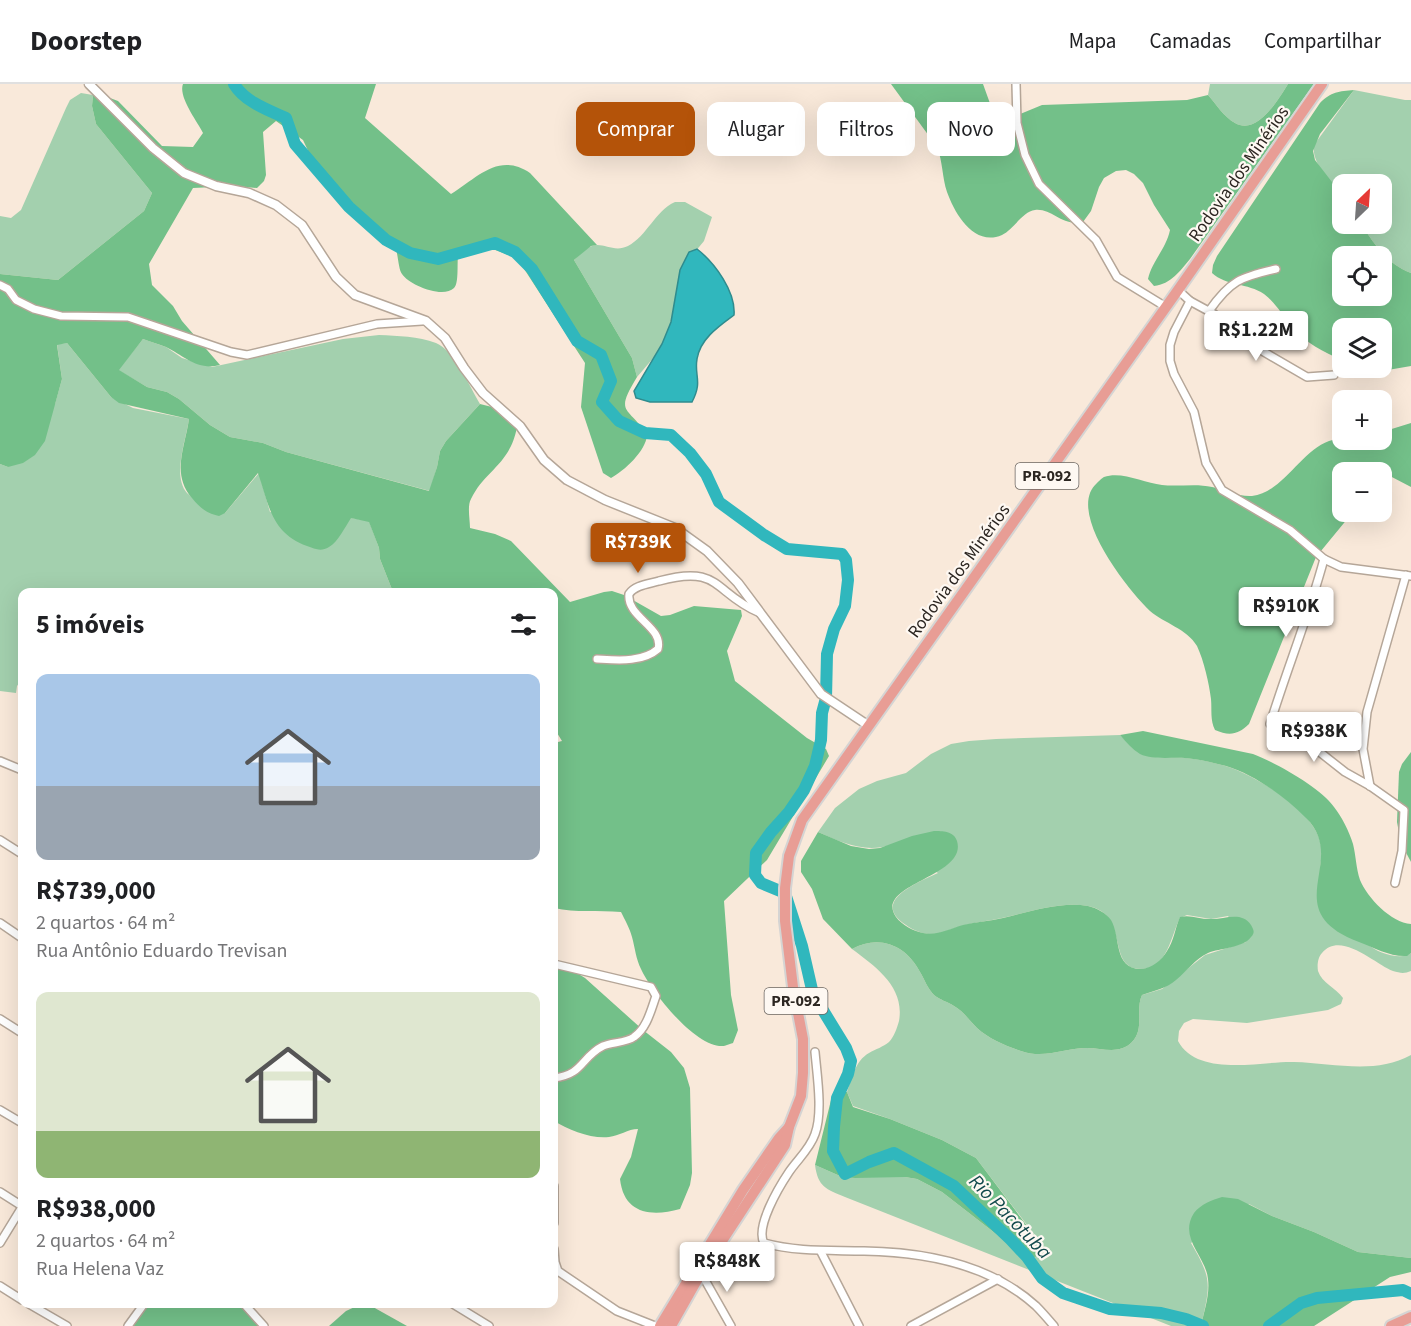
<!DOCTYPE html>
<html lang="pt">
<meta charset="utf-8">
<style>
body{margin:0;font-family:"Source Sans 3",sans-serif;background:#f6f6f6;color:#202124;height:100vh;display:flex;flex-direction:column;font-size:22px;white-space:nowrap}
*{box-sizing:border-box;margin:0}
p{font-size:20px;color:#757577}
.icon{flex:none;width:33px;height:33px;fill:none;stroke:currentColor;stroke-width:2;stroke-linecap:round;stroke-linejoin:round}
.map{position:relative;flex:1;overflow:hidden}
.drawer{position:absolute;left:18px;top:504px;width:540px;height:720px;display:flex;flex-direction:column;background:#fff;border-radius:12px;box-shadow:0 6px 24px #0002}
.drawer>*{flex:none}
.guide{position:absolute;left:576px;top:18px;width:570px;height:54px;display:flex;gap:12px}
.needle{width:39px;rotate:25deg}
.controls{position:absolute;left:1332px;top:90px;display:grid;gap:12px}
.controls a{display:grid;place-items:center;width:60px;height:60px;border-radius:12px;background:#fff;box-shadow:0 6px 24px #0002;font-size:30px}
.price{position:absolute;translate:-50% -51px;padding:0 14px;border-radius:6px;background:#fff;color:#222;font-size:20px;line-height:39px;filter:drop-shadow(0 2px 3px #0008)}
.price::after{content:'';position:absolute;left:50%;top:36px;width:18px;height:14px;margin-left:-9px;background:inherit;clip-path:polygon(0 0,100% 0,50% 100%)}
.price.active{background:#b45309;color:#fff}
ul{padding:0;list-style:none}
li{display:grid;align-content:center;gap:12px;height:318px;padding:0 18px}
li span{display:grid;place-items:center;height:186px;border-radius:12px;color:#555}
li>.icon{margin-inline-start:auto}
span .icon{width:108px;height:108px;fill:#fffc;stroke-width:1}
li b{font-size:26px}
h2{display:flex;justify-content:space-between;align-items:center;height:72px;padding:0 18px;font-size:26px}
.pill{padding:0 21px;border-radius:12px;background:#fff;box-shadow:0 6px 24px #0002;font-size:21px;line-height:54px}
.pill.active{background:#b45309;color:#fff}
header{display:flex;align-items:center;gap:36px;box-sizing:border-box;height:84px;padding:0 30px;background:#fff;border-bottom:2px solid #e0e0e0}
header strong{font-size:28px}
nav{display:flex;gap:33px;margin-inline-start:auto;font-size:21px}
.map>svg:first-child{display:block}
.green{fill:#a3d0ae}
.forest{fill:#73c089;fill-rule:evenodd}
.water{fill:#30b7bd;stroke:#2f8c8e;stroke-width:1.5}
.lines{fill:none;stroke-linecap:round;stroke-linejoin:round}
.river{stroke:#30b7bd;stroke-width:12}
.minor-casing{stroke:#b5a698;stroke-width:10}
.tertiary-casing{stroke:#b5a698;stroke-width:11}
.primary-casing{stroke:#d5d4d3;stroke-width:14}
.minor{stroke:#fff;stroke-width:7}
.tertiary{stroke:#fff;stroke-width:8}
.primary{stroke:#e89d95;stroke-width:10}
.labels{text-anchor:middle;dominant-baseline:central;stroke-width:4.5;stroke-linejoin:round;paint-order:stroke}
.shield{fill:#fef8f2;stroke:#6b6560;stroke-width:1.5}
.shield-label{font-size:16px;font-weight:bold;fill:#2c2621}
.street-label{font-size:18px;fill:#2c2621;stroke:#fef8f2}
.water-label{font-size:20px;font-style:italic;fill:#124a4d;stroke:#fef8f2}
</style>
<header>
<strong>Doorstep</strong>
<nav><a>Mapa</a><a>Camadas</a><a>Compartilhar</a></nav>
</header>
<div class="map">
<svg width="1411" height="1242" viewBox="0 0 1411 1242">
<rect width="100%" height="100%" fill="#f9e9da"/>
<g class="green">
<path d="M1210,0H1288C1278,16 1257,52 1235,39C1224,33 1216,20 1208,11Z"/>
<path d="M1354,6L1405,16H1411V189C1386,179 1375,161 1361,140H1382V100H1342V111C1331,97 1311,80 1314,61Z"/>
<path d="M81,9L93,11L92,22L96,40L152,109L144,127L58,196L0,190V132L11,134L21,126L66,24L70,16Z"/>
<path d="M675,118H685L712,133L704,157L690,174L675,230L664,256L655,272L637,293L632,274L574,176C579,172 585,164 592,162C603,158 614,169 628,162C647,152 655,127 675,118Z"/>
<path d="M379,251C398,252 418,252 436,259C454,266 470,303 480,320L446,357L440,367L437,383L430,407L286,368L263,359L230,353L210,341L179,315L167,308L147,303L118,286L143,255L166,263L182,274L212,283L343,255Z"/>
<path d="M67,259L111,313L133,324L189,335C186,356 172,392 187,409C194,416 215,424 225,429L259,389L270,428L352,434L369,437L379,464L380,475L393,508H22V595L17,602L16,609L0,607V380L8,383L55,320L62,295L57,260Z"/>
<path d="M1120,651C1146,679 1152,671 1186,674C1198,675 1210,678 1222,681C1252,689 1312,725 1320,757C1323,767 1321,775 1320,785C1336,809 1350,838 1368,860C1376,869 1402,877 1411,869V887C1404,890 1400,889 1393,887C1376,881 1341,846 1322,869C1318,873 1317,881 1318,887C1322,899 1336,904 1343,914L1341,920L1328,926L1247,939L1193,935L1184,939L1179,947L1178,957C1198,994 1261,977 1294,978C1333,979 1375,991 1411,971V1174L1358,1168L1314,1148L1272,1132L1249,1120L1191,1159C1213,1196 1210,1201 1201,1242H1171L845,1113C826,1105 818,1103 815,1081L840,1092L905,1093L917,1095L942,1108L1018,1167L1042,1171L1043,1162L976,1074L942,1056L890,1035L853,1022L847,1008C852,994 855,977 869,969C876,965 883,963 889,958C894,953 897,944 899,937C905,903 876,883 852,865C879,850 906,861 920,888C925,896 927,904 934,911C940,916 948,918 954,922C963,927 969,936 977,944C989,955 1006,962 1021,967C1044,975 1062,965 1084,964C1101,963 1118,972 1132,958C1145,945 1135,926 1142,911L1162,905L1205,871L1246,858L1228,832L1211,835L1187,831L1180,834C1171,851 1168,884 1142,885C1105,886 1131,830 1088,822C1060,817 1029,828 1002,834C989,837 975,838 962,842C954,844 945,848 936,850C925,851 914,847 906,841C869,817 919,798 938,789L891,761C864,769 843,759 818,748L835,724L859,705L877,697L906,689L931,670L951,660L969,657L996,655Z"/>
</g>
<g class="forest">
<path d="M183,0H376L365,34L451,110C478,93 499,68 530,89L597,161L591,162L574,176L632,274L637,293C614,331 628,321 647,351C646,367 624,387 611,394L603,389L581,323L585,279L517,174L479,160L458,172C457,179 459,200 454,204C443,215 409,201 402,190C398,185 398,167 394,158L331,105L319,90L303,56L276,37L263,48L266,91L264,97L257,104L235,102L193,104L149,180L152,201L173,222L182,237L220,281C198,287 184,272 166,263C159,260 150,258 143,255L119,286L147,303L167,308L179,315L210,341L230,353L263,359L286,368L429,407L437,383L440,367L446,357L480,320L504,326L517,343C510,381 485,386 471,415C467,422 470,435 470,444L495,450L511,457L570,518L604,508L612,507L624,511L661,532L670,531L694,522L741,526L742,532L727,567L735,597L807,654L826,665L829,672L767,776L724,817L731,911L738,946L733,959C732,959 725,962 724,962C696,965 651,907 641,885C636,875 635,864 632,853C630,845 625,836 621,828C598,826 576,829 554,824V659L562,657L554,644V508H393L380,475L379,464L369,438L351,434C345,443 338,458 329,463C321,468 315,465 307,462C271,449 269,421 258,389L225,429L219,432C206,429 200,424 192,414C171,390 185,363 189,335L119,319L111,313L67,259L57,261L62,295L45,357L35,371L23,379L8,383L0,380V190L58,196L144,127L152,109L96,40L92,22L93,11H102L118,17L162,62L193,63L203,49C197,37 178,13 183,0Z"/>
<path d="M891,0H983L992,25L1001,33L1008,35L1042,21L1187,16L1208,11C1216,20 1224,33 1235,39C1257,52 1278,16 1288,0H1314L1190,175C1180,187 1171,200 1154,202L1148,195C1152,177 1166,165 1170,146L1154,121L1143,99L1134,90L1126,86L1116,87L1104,94L1099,103L1091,127L1083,138C1062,143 1052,124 1035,126C1023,127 1014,145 1002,151C974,163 955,130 947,108C942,93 943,78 937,63Z"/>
<path d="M1354,6L1320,50L1313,67L1315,76L1342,111V140H1361C1375,161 1386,179 1411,189V282L1382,287L1360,284H1382V244H1342V276C1324,268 1305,259 1292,243C1283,232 1276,219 1264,210C1248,199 1226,202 1212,189L1213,181L1217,172L1320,19C1331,8 1339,7 1354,6ZM1342,172H1382V212H1342Z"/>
<path d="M1411,339V403L1388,391L1382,390V388H1342V428H1353L1316,473L1249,640C1238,651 1229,652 1215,646C1210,636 1212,626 1211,615C1209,599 1204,577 1197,562C1187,545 1164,539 1150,527C1128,506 1065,427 1097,399C1098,398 1102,394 1104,393C1122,387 1144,399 1162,401C1178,403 1196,399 1212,403C1225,405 1238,413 1252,412C1282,409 1301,367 1329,357C1344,352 1363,356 1382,356V348Z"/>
<path d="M1143,647L1253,670C1276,679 1320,703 1334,723C1342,733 1349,747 1353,760C1356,772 1356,784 1360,796C1367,813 1391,839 1411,840V869L1407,872C1390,873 1375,864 1359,858C1275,826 1350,777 1306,734C1284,712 1255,691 1226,682C1213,679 1199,675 1185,674C1171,673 1153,676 1140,670C1132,665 1126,658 1120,651Z"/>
<path d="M1411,668V778L1401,759L1397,738L1399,688L1402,680Z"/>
<path d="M934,747C942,747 954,747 957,757C968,793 873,800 896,833C902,841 913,847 923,849C937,852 949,845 963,841C976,838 990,837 1003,834C1029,828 1061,817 1088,822C1097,824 1106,829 1111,836C1121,852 1113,886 1142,885C1152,884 1162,876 1167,867C1174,857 1175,844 1180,833C1191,830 1201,836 1212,835C1225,835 1242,827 1251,841C1254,846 1255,849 1251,853C1243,864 1220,864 1208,869C1195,875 1187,887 1176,896C1167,904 1154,907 1142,911C1135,926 1145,945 1132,958C1118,972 1101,963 1084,964C1062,965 1044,975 1021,967C1006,962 989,955 977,944C969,936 963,927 954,922C948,918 940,916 934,911C927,904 925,896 920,888C906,861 879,850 852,865L823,835L812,805L801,788V777L818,748L851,762L869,765L880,764L912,752Z"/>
<path d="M554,878L569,884L585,894L643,946L671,968L684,984L690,1004L692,1089L690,1101L680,1125C651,1133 624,1130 620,1095L631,1073L638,1045C628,1045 619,1052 609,1053C591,1055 569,1046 554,1037Z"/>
<path d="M839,1008H847L853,1023L890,1035L942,1056L976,1074L1043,1163L1042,1171L1034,1173L1018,1167L942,1108L917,1095L905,1093L855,1094L840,1092L815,1081L832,1012Z"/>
<path d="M1222,1113L1238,1115L1272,1132L1314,1148L1358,1168L1411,1174V1188L1390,1193L1314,1242H1201C1204,1227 1210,1211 1208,1195C1206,1172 1178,1154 1194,1129C1201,1120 1212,1116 1222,1113Z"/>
<path d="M146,1220H241L268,1242H132Z"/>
<path d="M359,1221L373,1223L407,1242H329L346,1227Z"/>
</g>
<path class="water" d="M697,165C715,179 736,208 734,231C719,242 700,255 697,275C694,292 703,297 692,318H650L636,314L634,307L662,260L671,238L680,186L689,168Z"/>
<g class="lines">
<g class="river">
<path d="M234,0C245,18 268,26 286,34L295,60L349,123L386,156L410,169L438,175L495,159L515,168L532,185L577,257L601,271L611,297L602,318L619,337L645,349L671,351L690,369L706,390L719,418L764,451L787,465L842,470L846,476L848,496L845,522L834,545L827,570L826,614L822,629L821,656L815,682L804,706L789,728L771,748L756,769L755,791L761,799L785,809L802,862L813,910L846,964L851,977L848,990L837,1014L834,1043L833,1067L845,1090L869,1078L894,1069L954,1102L1010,1155L1027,1173L1042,1194L1063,1209L1110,1225L1161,1229L1186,1235L1203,1242"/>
<path d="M1269,1242L1301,1219L1317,1214L1403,1206L1411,1210"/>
</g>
<defs>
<g id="minor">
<path d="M1016,0L1017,39L1025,71L1039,100L1096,156L1117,193L1166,223"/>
<path d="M0,201L8,205L16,216L34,225L61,232L128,233L231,268L247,271L377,240L422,237"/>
<path d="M1178,206L1190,217L1174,248L1170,261V277L1174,290L1194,328L1206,379L1222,406L1290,446L1324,475L1341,483L1411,492"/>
<path d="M1190,217L1214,230L1264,268L1307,293L1334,291"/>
<path d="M1209,227C1230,197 1240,193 1276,185"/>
<path d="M1324,475C1309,531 1287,585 1270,640L1275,645L1312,662L1345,688L1370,702L1404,726L1402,767L1395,799"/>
<path d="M597,575C616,576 642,579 658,565C664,543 626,533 629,510C635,501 649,500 659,497C721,480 713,509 760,529"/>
<path d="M0,677L22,686"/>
<path d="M1370,702L1363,665L1367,628L1406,491"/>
<path d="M0,756L22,770"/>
<path d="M0,839L22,854"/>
<path d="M554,880L651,903L656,912C651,926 647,944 634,953C626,959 612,958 603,962C581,973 583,991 554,994"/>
<path d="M0,935L22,949"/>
<path d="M815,968C817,991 823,1029 815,1050C810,1065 797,1076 789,1088C779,1103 755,1143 764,1159C797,1168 830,1166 864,1167C923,1168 990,1180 1036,1222C1042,1228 1048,1235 1054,1242"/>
<path d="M0,1026L22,1039"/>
<path d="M554,1102V1139"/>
<path d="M0,1108L22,1122"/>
<path d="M0,1159L22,1123"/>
<path d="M554,1165L555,1178L558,1187L617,1227L655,1242"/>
<path d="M821,1168L859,1242"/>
<path d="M701,1189L731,1242"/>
<path d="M0,1202L22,1216"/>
<path d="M29,1220L67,1242"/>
<path d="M244,1220L264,1242"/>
<path d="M453,1220L489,1242"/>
<path d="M128,1242L144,1220"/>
<path d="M911,1242L998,1195"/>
</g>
<path id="tertiary" d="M89,0L153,64L184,89L216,102L249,109L276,121L302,141L336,193L355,211L426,237L445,254L464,284L483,309L520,342L544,376L567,396L605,416L675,444L707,467L738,499L821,610L869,642"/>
<g id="primary">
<path d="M660,1242L743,1106L779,1054L789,1043"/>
<path d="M671,1242L701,1189L785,1061L789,1043L801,1012L803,989V955L793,903L785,837V804L789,772L802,736L1178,206L1322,0"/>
<path d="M1391,1242L1411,1233"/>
</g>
</defs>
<use href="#minor" class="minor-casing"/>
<use href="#tertiary" class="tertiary-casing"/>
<use href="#primary" class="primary-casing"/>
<use href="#minor" class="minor"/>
<use href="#tertiary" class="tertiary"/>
<use href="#primary" class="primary"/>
</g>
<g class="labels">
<g class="shield">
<rect x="1015.5" y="379" width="63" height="26" rx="4.5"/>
<rect x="764.5" y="904" width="63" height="26" rx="4.5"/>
</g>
<g class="shield-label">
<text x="1047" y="392">PR-092</text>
<text x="796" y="917">PR-092</text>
</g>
<g class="street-label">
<text transform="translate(1239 90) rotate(-55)">Rodovia dos Minérios</text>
<text transform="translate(959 487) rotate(-54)">Rodovia dos Minérios</text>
</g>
<g class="water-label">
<text transform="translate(1010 1133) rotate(46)">Rio Pacotuba</text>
</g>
</g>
</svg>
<div class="controls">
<a><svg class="needle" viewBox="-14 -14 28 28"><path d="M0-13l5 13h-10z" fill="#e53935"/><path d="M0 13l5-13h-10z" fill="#757577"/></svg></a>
<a><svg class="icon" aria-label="locate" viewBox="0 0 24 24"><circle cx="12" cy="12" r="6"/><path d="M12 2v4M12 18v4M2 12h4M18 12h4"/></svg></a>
<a><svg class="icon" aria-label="layers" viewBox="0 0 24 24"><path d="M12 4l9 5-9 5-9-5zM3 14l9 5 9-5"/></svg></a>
<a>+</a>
<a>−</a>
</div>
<b class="price" style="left:1256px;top:278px">R$1.22M</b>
<b class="price active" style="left:638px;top:490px">R$739K</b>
<b class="price" style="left:1286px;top:554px">R$910K</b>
<b class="price" style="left:1314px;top:679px">R$938K</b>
<b class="price" style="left:727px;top:1209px">R$848K</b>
<div class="guide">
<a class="pill active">Comprar</a>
<a class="pill">Alugar</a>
<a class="pill">Filtros</a>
<a class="pill">Novo</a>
</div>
<section class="drawer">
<h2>5 imóveis<svg class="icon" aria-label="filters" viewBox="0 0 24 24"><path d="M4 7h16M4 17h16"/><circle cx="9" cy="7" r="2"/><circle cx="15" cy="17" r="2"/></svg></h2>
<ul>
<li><span style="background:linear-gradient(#a9c7e8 60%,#9aa5b1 0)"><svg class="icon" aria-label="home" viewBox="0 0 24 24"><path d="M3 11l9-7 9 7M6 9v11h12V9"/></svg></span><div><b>R$739,000</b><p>2 quartos · 64 m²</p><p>Rua Antônio Eduardo Trevisan</p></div></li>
<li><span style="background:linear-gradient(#dfe7d0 75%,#8fb573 0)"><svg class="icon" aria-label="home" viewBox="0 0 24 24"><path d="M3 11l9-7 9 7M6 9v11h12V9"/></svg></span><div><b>R$938,000</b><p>2 quartos · 64 m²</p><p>Rua Helena Vaz</p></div></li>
</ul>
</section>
</div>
